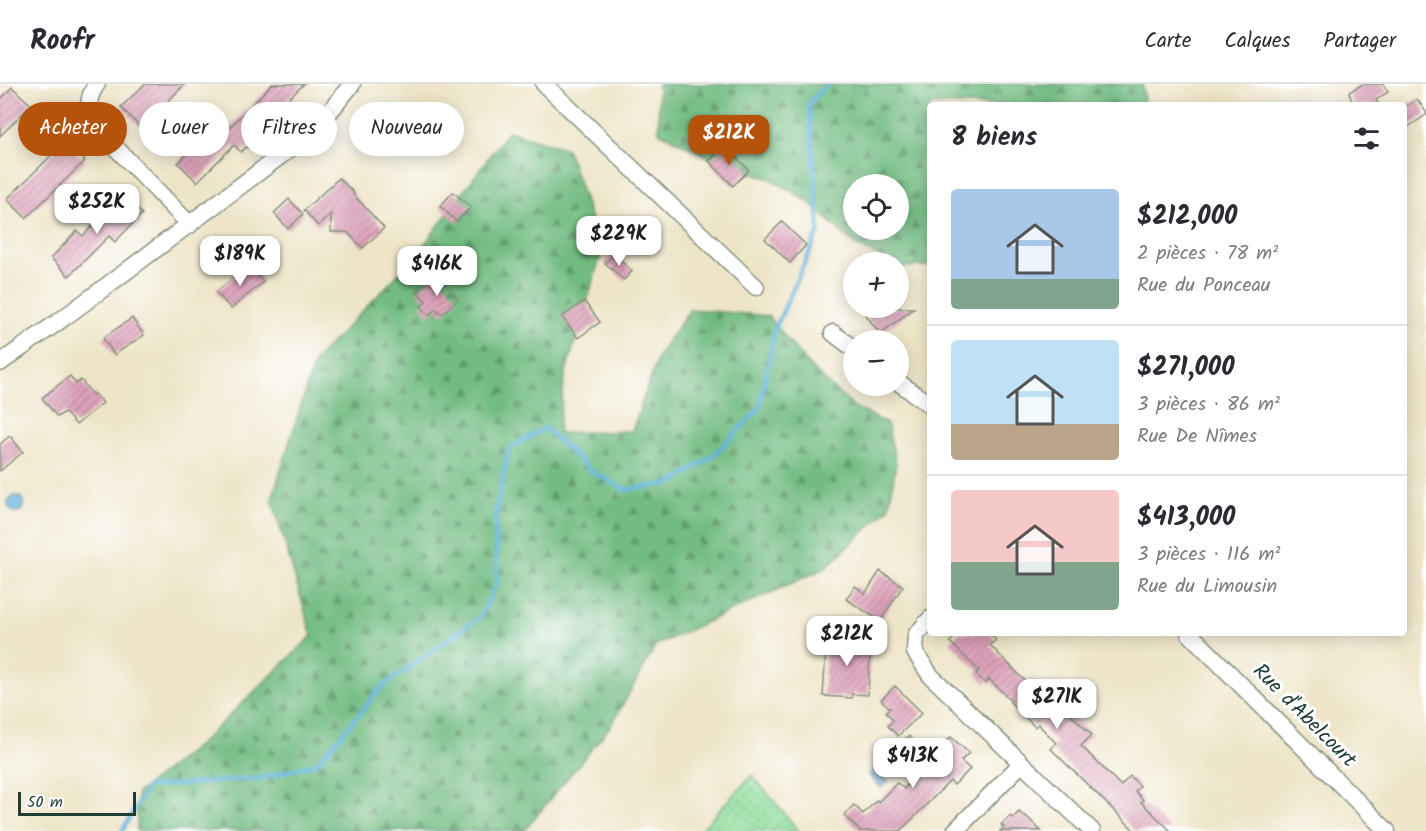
<!DOCTYPE html>
<html lang="fr">
<meta charset="utf-8">
<style>
body{margin:0;font-family:Kalam,sans-serif;background:#f7f7f7;color:#2b2b33;height:100vh;display:flex;flex-direction:column;font-size:22px;white-space:nowrap}
*{box-sizing:border-box;margin:0}
p{font-size:20px;color:#7c7c81}
.icon{flex:none;width:33px;height:33px;fill:none;stroke:currentColor;stroke-width:2;stroke-linecap:round;stroke-linejoin:round}
.map{position:relative;flex:1;overflow:hidden}
.details{position:absolute;left:927px;top:18px;width:480px;height:534px;display:flex;flex-direction:column;background:#fff;border-radius:6px;box-shadow:0 3px 15px #0003}
.details>*{flex:none}
.guide{position:absolute;left:18px;top:18px;width:570px;height:54px;display:flex;gap:12px}
.fabs{position:absolute;left:843px;top:90px;display:grid;gap:12px}
.fabs a{display:grid;place-items:center;width:66px;height:66px;border-radius:50%;background:#fff;box-shadow:0 3px 15px #0003;font-size:30px}
.scale{position:absolute;left:18px;bottom:15px;width:118px;box-sizing:border-box;padding-left:6px;border:3px solid #1f3d34;border-top:0;font-size:16px;line-height:21px;white-space:nowrap;color:#1f3d34;-webkit-text-stroke:4px #fff;paint-order:stroke}
.price{position:absolute;translate:-50% -51px;padding:0 14px;border-radius:12px;background:#fff;color:#222;font-size:20px;line-height:39px;filter:drop-shadow(0 2px 3px #0008)}
.price::after{content:'';position:absolute;left:50%;top:36px;width:18px;height:14px;margin-left:-9px;background:inherit;clip-path:polygon(0 0,100% 0,50% 100%)}
.price.current{background:#b45309;color:#fff}
ul{padding:0;list-style:none}
li{display:flex;align-items:center;gap:18px;height:150px;padding:0 24px}
li+li{border-top:2px solid #e1e1e2}
li span{display:grid;place-items:center;flex:none;width:168px;height:120px;border-radius:6px;color:#555}
li>.icon{margin-inline-start:auto}
span .icon{width:72px;height:72px;fill:#fffc;stroke-width:1}
li b{font-size:26px}
h2{display:flex;justify-content:space-between;align-items:center;height:72px;padding:0 24px;font-size:26px}
.pill{padding:0 21px;border-radius:27px;background:#fff;box-shadow:0 3px 15px #0003;font-size:21px;line-height:54px}
.pill.current{background:#b45309;color:#fff}
header{display:flex;align-items:center;gap:36px;box-sizing:border-box;height:84px;padding:0 30px;background:#fff;border-bottom:2px solid #e1e1e2}
header strong{font-size:28px}
nav{display:flex;gap:33px;margin-inline-start:auto;font-size:21px}
.map>svg:first-child{display:block}
.grass{fill:url(#grass-dots);stroke:#568c67;stroke-width:1.5}
.forest{fill:url(#forest-firs);stroke:#487c5b;stroke-width:1.5;fill-rule:evenodd}
.water{fill:#5ab0d7;stroke:#3c7686;stroke-width:1.5}
.lines{fill:none;stroke-linecap:round;stroke-linejoin:round}
.stream{stroke:#5ab0d7;stroke-width:4.5}
.building{fill:url(#building-hatch)}
.minor-casing{stroke:#86917e;stroke-width:19}
.minor{stroke:#fff;stroke-width:16}
.labels{text-anchor:middle;dominant-baseline:central;stroke-width:6;stroke-linejoin:round;paint-order:stroke}
.street-label{font-size:21px;fill:#1f3d34;stroke:#fff}
</style>
<header>
<strong>Roofr</strong>
<nav><a>Carte</a><a>Calques</a><a>Partager</a></nav>
</header>
<div class="map">
<svg width="1426" height="747" viewBox="0 0 1426 747">
<defs>
<pattern id="grass-dots" width="8" height="8" patternUnits="userSpaceOnUse" patternTransform="scale(1.5)"><rect width="8" height="8" fill="#8ddc9a"/><path d="M2 2h.1M6 6h.1" fill="none" stroke="#73b47e" stroke-width="1.8" stroke-linecap="round"/></pattern>
<pattern id="forest-firs" width="22" height="20" patternUnits="userSpaceOnUse" patternTransform="scale(1.5)"><rect width="22" height="20" fill="#72bc82"/><path d="M5 1l3.5 6h-7zM16 11l3.5 6h-7z" fill="#5d9a6b"/></pattern>
<pattern id="building-hatch" width="6" height="6" patternUnits="userSpaceOnUse" patternTransform="scale(1.5)"><rect width="6" height="6" fill="#dfa2bb"/><path d="M-1 1l2-2M0 6l6-6M5 7l2-2" fill="none" stroke="#b48599"/></pattern>
</defs>
<rect width="100%" height="100%" fill="#fff"/>
<filter id="ink" filterUnits="userSpaceOnUse"><feTurbulence type="fractalNoise" baseFrequency=".0167" numOctaves="2"/><feDisplacementMap in="SourceGraphic" scale="12" xChannelSelector="R" yChannelSelector="G"/><feConvolveMatrix kernelMatrix="1 2 1 2 8 2 1 2 1" color-interpolation-filters="sRGB"/></filter>
<filter id="wash" filterUnits="userSpaceOnUse"><feTurbulence type="fractalNoise" baseFrequency=".008" numOctaves="4" result="noise"/><feDisplacementMap in="SourceGraphic" scale="24" xChannelSelector="R" yChannelSelector="G"/><feGaussianBlur stdDeviation="1.35" result="paint"/><feColorMatrix in="noise" values="0 0 0 0 0 0 0 0 0 0 0 0 0 0 0 0 0 1.4 0 .05"/><feComposite in="paint" operator="in"/></filter>
<g filter="url(#wash)">
<rect width="100%" height="100%" fill="#eee5c8"/>
<path class="grass" d="M752,691L799,747H700Z"/>
<g class="forest">
<path d="M658,0H1143L1144,21H930V179L928,182L899,183L898,178H889L856,161L806,116L771,95L728,83L659,48ZM854,100H898V146H854Z"/>
<path d="M508,47L567,65L602,167L565,291L558,349L632,347L659,270L690,225L768,232L812,285L853,322L887,340L896,379L889,424L825,484L656,561L612,640L524,747H137V709L201,659L312,552L272,415L315,276L416,172Z"/>
</g>
<g class="water">
<circle cx="16" cy="420" r="8"/>
<path d="M875,684L888,698L881,704L868,691Z"/>
</g>
<g class="lines">
<path class="stream" d="M122,747L147,703L263,694L317,679L383,602L481,532L497,499L495,432L509,365L545,344L591,387L626,406L672,399L713,372L759,325L775,245L819,147L809,19L827,0"/>
</g>
<g id="blocks">
<g class="building">
<path d="M145,0H185L141,44L121,23Z"/>
<path d="M272,0H304L272,31L277,35L248,64L246,63L241,68L234,61L197,98L178,79L205,52L213,60Z"/>
<path d="M1363,0H1383L1388,8L1376,16L1379,21H1355L1351,15L1349,8Z"/>
<path d="M12,3L31,21L0,52V16Z"/>
<path d="M1417,15L1426,28V31L1408,43L1404,36V24Z"/>
<path d="M65,58L85,77L26,134L7,115Z"/>
<path d="M725,62L749,86L733,102L709,77Z"/>
<path d="M339,94L354,109L353,110L384,144L363,164L347,148H331V130L318,142L304,126Z"/>
<path d="M453,108L471,123L457,138L440,122Z"/>
<path d="M123,111L142,130L115,158L109,152L69,192L51,174L77,147L83,152Z"/>
<path d="M289,115L303,130L288,145L274,129Z"/>
<path d="M782,138L806,161L790,179L765,155Z"/>
<path d="M614,170L632,187L624,196L605,179Z"/>
<path d="M248,181L263,198L231,225L216,208Z"/>
<path d="M434,192L441,199L443,198L458,215L442,230L436,225L429,231L421,222L426,217L417,208Z"/>
<path d="M584,217L600,238L578,254L562,233Z"/>
<path d="M877,224H914L880,250L866,231Z"/>
<path d="M132,234L144,251L114,271L103,254Z"/>
<path d="M70,292L76,300L81,296L93,311L95,310L103,319L76,341L65,328L57,333L42,314Z"/>
<path d="M10,352L23,368L0,387V360Z"/>
<path d="M880,487L903,502L880,537L846,515L855,502L865,510Z"/>
<path d="M840,544L859,545L858,560H865V569L870,570L868,611L852,610V614L823,612L826,566H839Z"/>
<path d="M959,549H989L996,556L990,561L1028,600L1032,596L1066,628L1067,627L1092,651L1081,662L1121,702L1130,692L1140,702L1135,707L1143,716L1141,718L1171,747H1135L1051,665L1056,659L1038,640L1035,643L1010,618L1011,617L989,595L986,600L976,590L979,587L950,558Z"/>
<path d="M895,602L922,629L898,652L888,642L893,636L886,628L890,624L881,616Z"/>
<path d="M909,652L930,674L951,653L969,669L961,677L970,685L954,701L950,697L900,747H860L844,731L854,721L863,730L877,716L878,718L897,699L904,705L923,685L899,660Z"/>
<path d="M1019,728L1025,733L1026,732L1041,747H1000L1004,743L1001,741L1010,732L1013,734Z"/>
</g>
</g>
</g>
<g filter="url(#ink)">
<use href="#blocks" fill-opacity="0" stroke="#86917e" stroke-width="1.5"/>
<g class="lines">
<defs>
<g id="minor">
<path d="M97,0C86,14 89,24 93,40L190,141"/>
<path d="M544,0L756,203"/>
<path d="M833,249L854,265"/>
<path d="M0,279L65,233L315,46L352,0"/>
<path d="M898,298L930,321"/>
<path d="M930,535L916,551L915,568L930,591L1092,747"/>
<path d="M1189,549L1387,747"/>
<path d="M955,747L1021,680"/>
</g>
</defs>
<use href="#minor" class="minor-casing"/>
<use href="#minor" class="minor"/>
</g>
</g>
<g class="labels">
<g class="street-label">
<text transform="translate(1304 632) rotate(45)">Rue d'Abelcourt</text>
</g>
</g>
</svg>
<div class="fabs">
<a><svg class="icon" aria-label="locate" viewBox="0 0 24 24"><circle cx="12" cy="12" r="6"/><path d="M12 2v4M12 18v4M2 12h4M18 12h4"/></svg></a>
<a>+</a>
<a>−</a>
</div>
<div class="scale">50 m</div>
<b class="price current" style="left:729px;top:82px">$212K</b>
<b class="price" style="left:97px;top:151px">$252K</b>
<b class="price" style="left:619px;top:183px">$229K</b>
<b class="price" style="left:240px;top:203px">$189K</b>
<b class="price" style="left:437px;top:213px">$416K</b>
<b class="price" style="left:847px;top:583px">$212K</b>
<b class="price" style="left:1057px;top:646px">$271K</b>
<b class="price" style="left:913px;top:705px">$413K</b>
<div class="guide">
<a class="pill current">Acheter</a>
<a class="pill">Louer</a>
<a class="pill">Filtres</a>
<a class="pill">Nouveau</a>
</div>
<section class="details">
<h2>8 biens<svg class="icon" aria-label="filters" viewBox="0 0 24 24"><path d="M4 7h16M4 17h16"/><circle cx="9" cy="7" r="2"/><circle cx="15" cy="17" r="2"/></svg></h2>
<ul>
<li><span style="background:linear-gradient(#a9c7e8 75%,#7fa58c 0)"><svg class="icon" aria-label="home" viewBox="0 0 24 24"><path d="M3 11l9-7 9 7M6 9v11h12V9"/></svg></span><div><b>$212,000</b><p>2 pièces · 78 m²</p><p>Rue du Ponceau</p></div></li>
<li><span style="background:linear-gradient(#bfe0f5 70%,#b9a48a 0)"><svg class="icon" aria-label="home" viewBox="0 0 24 24"><path d="M3 11l9-7 9 7M6 9v11h12V9"/></svg></span><div><b>$271,000</b><p>3 pièces · 86 m²</p><p>Rue De Nîmes</p></div></li>
<li><span style="background:linear-gradient(#f6c9c9 60%,#7fa58c 0)"><svg class="icon" aria-label="home" viewBox="0 0 24 24"><path d="M3 11l9-7 9 7M6 9v11h12V9"/></svg></span><div><b>$413,000</b><p>3 pièces · 116 m²</p><p>Rue du Limousin</p></div></li>
</ul>
</section>
</div>
